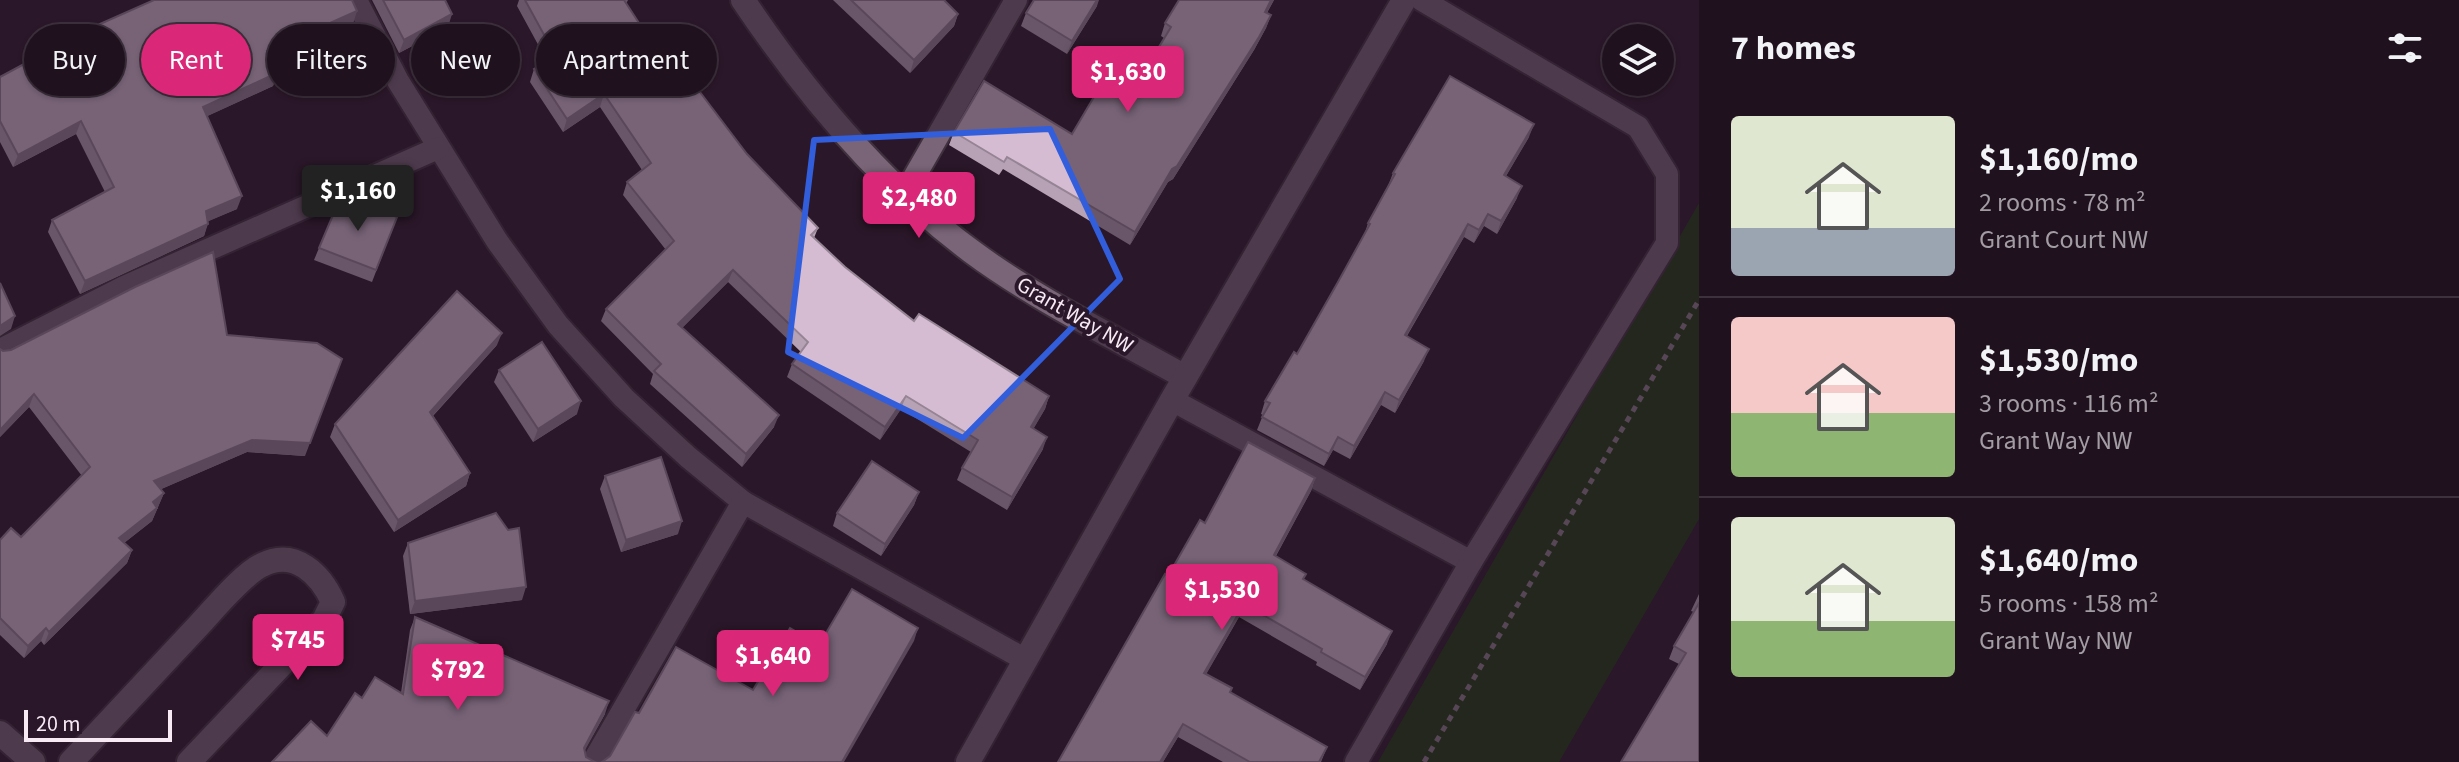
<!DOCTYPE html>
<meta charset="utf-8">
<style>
body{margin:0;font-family:"Source Sans 3",sans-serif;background:#2d1f2c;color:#f1f3f6;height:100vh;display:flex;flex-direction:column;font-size:30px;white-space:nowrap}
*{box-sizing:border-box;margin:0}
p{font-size:26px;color:#a29da4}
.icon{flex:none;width:44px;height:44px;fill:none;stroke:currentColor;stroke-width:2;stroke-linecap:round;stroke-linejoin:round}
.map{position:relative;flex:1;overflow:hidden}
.side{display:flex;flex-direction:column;background:#20111f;width:760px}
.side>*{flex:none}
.hud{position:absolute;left:24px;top:24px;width:760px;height:72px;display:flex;gap:16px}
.buttons{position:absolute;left:1602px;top:24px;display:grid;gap:16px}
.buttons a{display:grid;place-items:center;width:72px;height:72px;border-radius:50%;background:#20111f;box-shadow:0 2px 6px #0004,0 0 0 2px #3d313d;font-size:40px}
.scale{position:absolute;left:24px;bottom:20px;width:148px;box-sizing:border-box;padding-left:8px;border:4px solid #f7eaf5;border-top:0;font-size:22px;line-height:28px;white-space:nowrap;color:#f7eaf5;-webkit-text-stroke:6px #2a1729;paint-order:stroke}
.price{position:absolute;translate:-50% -68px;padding:0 18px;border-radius:8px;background:#db2777;color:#fff;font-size:26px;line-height:52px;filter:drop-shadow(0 2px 4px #0008)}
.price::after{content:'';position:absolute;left:50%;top:48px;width:24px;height:18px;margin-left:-12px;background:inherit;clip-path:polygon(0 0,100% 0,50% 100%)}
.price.current{background:#222;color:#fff}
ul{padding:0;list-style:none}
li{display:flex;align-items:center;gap:24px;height:200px;padding:0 32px}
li+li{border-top:2px solid #3d313d}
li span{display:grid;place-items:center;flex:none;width:224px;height:160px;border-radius:8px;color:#555}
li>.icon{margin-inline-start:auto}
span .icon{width:96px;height:96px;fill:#fffc;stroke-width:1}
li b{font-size:34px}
h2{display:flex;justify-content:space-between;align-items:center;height:96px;padding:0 32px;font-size:34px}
.tag{padding:0 28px;border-radius:36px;background:#20111f;box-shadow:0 2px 6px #0004,0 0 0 2px #3d313d;font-size:28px;line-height:72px}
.tag.current{background:#db2777;color:#fff}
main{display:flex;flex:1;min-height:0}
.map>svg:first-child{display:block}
.green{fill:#1e3b10}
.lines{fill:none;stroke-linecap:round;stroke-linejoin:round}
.service-casing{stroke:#40313f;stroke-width:26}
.minor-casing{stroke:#40313f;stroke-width:28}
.path{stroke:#8e7e8d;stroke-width:5;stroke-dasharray:6 6;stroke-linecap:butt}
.service{stroke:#7a6478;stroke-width:22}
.minor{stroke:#7a6478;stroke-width:24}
.wall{fill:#b7a2b5}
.shaded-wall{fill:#958494}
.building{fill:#d5bcd3;stroke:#958494;stroke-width:2}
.marked{fill:none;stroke:#335edb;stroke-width:6;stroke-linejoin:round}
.labels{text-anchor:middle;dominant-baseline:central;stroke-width:8;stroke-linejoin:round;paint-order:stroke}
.street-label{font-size:22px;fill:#f7eaf5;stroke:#2a1729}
</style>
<main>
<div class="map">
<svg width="1699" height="762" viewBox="0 0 1699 762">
<rect width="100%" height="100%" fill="#2a1729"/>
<path class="green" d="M1699,203V519L1559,762H1378Z"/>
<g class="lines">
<defs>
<g id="service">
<path d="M356,0L398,81L497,241L558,325L624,398L688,457L743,502L1026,660"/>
<path d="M905,193L1016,0"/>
<path d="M0,350L124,287L438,148"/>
<path d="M1172,400L1471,562"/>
<path d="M593,762L743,502"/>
<path d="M1356,762L1471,562L1667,243V174L1638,127L1422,0"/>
</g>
<g id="minor">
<path d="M743,0C804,91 882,185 971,251C1037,300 1114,337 1185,377"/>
<path d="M0,733L33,762"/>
<path d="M71,762C114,716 157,670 200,624C215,608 243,574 262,565C295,548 321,575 333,602L324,620L189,762"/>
<path d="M968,762L1172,400L1404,0"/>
</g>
</defs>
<use href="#service" class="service-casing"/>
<use href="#minor" class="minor-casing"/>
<path class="path" d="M1424,762L1699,300"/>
<use href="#service" class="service"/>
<use href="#minor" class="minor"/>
</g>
<g class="wall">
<path d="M372,0H445L448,27L399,53Z"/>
<path d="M519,0H628L626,4L665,63L681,73L747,154L818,228L814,238L845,267L914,321L1049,396L1045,409L1033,429L1043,449L1007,510L957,480L962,468L971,452L901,409L880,440L787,377L792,364L801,352L728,282L682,328L774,427L742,467L650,384L653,374L601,321L606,309L666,250L623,195L627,182L642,170L600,107L563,132L530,82L534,69L547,61L517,6Z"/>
<path d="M833,0H944L958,14L954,26L910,73Z"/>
<path d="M1274,0L1267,13L1271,15L1266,28L1254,50L1173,179L1168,182L1130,245L1003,169L999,175L949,145L954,132L1072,134L1127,100L1164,38L1161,36L1165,23Z"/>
<path d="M1097,6L1067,54L1021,26L1026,13Z"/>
<path d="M353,24L271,60L277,73L273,86L207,116L237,209L208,221L204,236L80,294L48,232L52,220L105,192L76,134L13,167L0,142V77Z"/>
<path d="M1529,137L1506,176L1517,198L1497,234L1484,226L1474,243L1464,237L1407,336L1424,361L1395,413L1381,405L1350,459L1333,450L1324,466L1257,430L1263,415L1261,414L1265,401L1297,354L1364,236L1368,223L1388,186L1393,173Z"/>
<path d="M397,217L372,282L314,260L319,248Z"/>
<path d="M227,335L305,456L247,452L161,489L164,493L152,521L124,543L132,550L127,563L44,645L41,641L24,658L0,635V540L21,537L82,476L29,407L0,437V349L3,351Z"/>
<path d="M497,345L433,416L470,473L466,486L394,532L330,437L335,424Z"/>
<path d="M499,370L577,414L533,442L494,382Z"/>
<path d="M605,476L678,534L621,552L600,489Z"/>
<path d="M1315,478L1311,491L1276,556L1304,580L1387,644L1360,690L1316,665L1317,662L1239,617L1206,674L1232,688L1230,693L1327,747L1321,762H1223L1178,737L1163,762H1058L1168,576L1205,523Z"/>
<path d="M919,492L914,505L881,556L833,526L837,513Z"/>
<path d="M408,543L522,600L410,614L403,556Z"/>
<path d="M1699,594V762L1679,664L1669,659L1674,646L1694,612L1691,611Z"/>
<path d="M415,617L605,714L584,751L586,757L327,736L362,698L401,693L410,630Z"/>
</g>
<g class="shaded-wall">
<path d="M1097,0H1099L1097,6L1067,54L1072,41Z"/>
<path d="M1271,0H1274L1260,24L1265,12Z"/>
<path d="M357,11L353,24L262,64L267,51Z"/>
<path d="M452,14L448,27L399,53L404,40Z"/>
<path d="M958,14L954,26L910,73L914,60Z"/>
<path d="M1271,15L1266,28L1254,50L1173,179L1168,182L1130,245L1135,232L1172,169Z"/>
<path d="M277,73L273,86L199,120L203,107Z"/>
<path d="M604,94L600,107L563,132L567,119Z"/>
<path d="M81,121L76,134L13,167L18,155Z"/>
<path d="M1534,124L1529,137L1499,188L1504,175Z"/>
<path d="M1522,186L1517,198L1497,234L1501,221Z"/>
<path d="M242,196L237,209L202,224L206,211Z"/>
<path d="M1488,214L1484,226L1474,243L1479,230Z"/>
<path d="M208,224L204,236L80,294L85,281Z"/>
<path d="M1468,224L1464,237L1400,347L1405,335Z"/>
<path d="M733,270L728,282L673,337L678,324Z"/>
<path d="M15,316L11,329L0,336V326Z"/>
<path d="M502,333L497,345L425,424L430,412Z"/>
<path d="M1429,349L1424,361L1395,413L1399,400Z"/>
<path d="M342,359L305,456L247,452L150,494L154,481Z"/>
<path d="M1385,392L1381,405L1350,459L1354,446Z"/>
<path d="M34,394L29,407L0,437V430Z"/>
<path d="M906,396L901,409L880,440L885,427Z"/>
<path d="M1049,396L1045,409L1027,440L1031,427Z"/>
<path d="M581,401L577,414L533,442L538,429Z"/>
<path d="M779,415L774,427L742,467L746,454Z"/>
<path d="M1047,437L1043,449L1007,510L1012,497Z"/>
<path d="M1338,437L1333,450L1324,466L1329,454Z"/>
<path d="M470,473L466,486L394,532L398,520Z"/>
<path d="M1315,478L1311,491L1269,568L1274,555Z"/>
<path d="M919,492L914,505L881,556L885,544Z"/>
<path d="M164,493L152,521L115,550L119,538L153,502Z"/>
<path d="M682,521L678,534L621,552L626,540Z"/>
<path d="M132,550L127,563L44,645L49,632Z"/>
<path d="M526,587L522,600L410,614L415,601Z"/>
<path d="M1244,604L1239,617L1200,685L1204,673Z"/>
<path d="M46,628L41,641L24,658L28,646Z"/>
<path d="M918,628L914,641L844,762H842Z"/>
<path d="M1392,631L1387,644L1360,690L1365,677Z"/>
<path d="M609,701L605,714L579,761L584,748Z"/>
<path d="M1183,724L1178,737L1163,762H1160Z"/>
</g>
<g class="building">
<path d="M154,0H352L357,11L267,51L277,73L203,107L242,196L206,211L208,224L85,281L52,220L114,187L81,121L18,155L0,121V77L91,28Z"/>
<path d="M383,0H445L452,14L404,40Z"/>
<path d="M525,0H624L665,63L672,59L681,73L684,71L747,154L818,228L811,235L845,267L914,321L919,314L1049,396L1031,427L1047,437L1012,497L962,468L978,440L906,396L885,427L792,364L808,342L733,270L678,324L779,415L746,454L654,371L661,364L606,309L674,241L627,182L651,163L604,94L567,119L534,69L555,55Z"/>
<path d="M851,0H944L958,14L914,60Z"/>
<path d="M1034,0H1097L1072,41L1026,13Z"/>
<path d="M1179,0H1271L1265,12L1271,15L1259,37L1177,166L1172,169L1135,232L1007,157L1004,162L954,132L984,81L1072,134L1101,85L1127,100L1171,27L1165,23Z"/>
<path d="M1450,76L1534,124L1504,175L1522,186L1501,221L1488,214L1479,230L1468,224L1405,335L1429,349L1399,400L1385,392L1354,446L1338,437L1329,454L1262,417L1270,403L1265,401L1294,352L1297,354L1338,282L1370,224L1368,223L1395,174L1393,173Z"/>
<path d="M341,196L397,217L376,270L319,248Z"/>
<path d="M213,252L227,335L317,343L342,359L310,443L252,440L154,481L164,493L153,502L157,508L119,538L132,550L49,632L46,628L28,646L0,618V540L11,528L21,537L90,467L34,394L0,430V349L3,351L11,350L135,287Z"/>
<path d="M0,283L15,316L0,326Z"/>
<path d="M457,291L502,333L430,412L470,473L398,520L335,424Z"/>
<path d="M542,342L581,401L538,429L499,370Z"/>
<path d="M1248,442L1315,478L1274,555L1306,574L1303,579L1392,631L1365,677L1321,652L1322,649L1244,604L1204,673L1232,688L1230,692L1327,747L1319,762H1250L1183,724L1160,762H1058L1165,574L1168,576L1200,520L1205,523Z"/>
<path d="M661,457L682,521L626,540L605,476Z"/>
<path d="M872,461L919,492L885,544L837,513Z"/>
<path d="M496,513L508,530L519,528L526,587L415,601L408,543Z"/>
<path d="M852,589L918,628L842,762H602L610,756L635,712L639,713L676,647L753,690L790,628L819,645Z"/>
<path d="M1699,603V762H1621L1686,653L1674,646Z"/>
<path d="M415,617L609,701L584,748L586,757L595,762H272L311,721L327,736L355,693L362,698L375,677L403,694Z"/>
</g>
<path d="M0 0H1699V762H0ZM1050,129L1120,279L963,438L788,352L814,140Z" fill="#2a1729" fill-opacity=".55" fill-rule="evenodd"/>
<path class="marked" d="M1050,129L1120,279L963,438L788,352L814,140Z"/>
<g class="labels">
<g class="street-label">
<text transform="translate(1075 315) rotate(30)">Grant Way NW</text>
</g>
</g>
</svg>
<div class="buttons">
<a><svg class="icon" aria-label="layers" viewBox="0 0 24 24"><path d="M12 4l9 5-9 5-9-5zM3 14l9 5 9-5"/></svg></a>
</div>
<div class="scale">20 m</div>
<b class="price" style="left:1128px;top:114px">$1,630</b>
<b class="price current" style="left:358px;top:233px">$1,160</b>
<b class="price" style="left:919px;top:240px">$2,480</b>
<b class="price" style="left:1222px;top:632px">$1,530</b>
<b class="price" style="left:298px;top:682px">$745</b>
<b class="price" style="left:773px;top:698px">$1,640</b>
<b class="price" style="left:458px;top:712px">$792</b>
<div class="hud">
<a class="tag">Buy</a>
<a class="tag current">Rent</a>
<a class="tag">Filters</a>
<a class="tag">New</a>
<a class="tag">Apartment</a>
</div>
</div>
<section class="side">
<h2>7 homes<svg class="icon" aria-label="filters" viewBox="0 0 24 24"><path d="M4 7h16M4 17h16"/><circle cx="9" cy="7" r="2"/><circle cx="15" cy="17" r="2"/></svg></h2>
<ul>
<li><span style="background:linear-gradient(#dfe7d0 70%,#9aa5b1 0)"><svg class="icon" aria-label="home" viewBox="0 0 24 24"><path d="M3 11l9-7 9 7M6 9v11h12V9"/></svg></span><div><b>$1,160/mo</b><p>2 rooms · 78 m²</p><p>Grant Court NW</p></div></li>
<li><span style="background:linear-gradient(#f6c9c9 60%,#8fb573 0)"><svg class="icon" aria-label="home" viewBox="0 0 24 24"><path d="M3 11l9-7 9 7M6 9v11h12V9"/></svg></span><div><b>$1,530/mo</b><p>3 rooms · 116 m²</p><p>Grant Way NW</p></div></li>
<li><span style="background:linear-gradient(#dfe7d0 65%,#8fb573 0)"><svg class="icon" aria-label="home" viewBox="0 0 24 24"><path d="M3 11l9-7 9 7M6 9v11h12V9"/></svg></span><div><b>$1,640/mo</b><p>5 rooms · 158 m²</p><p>Grant Way NW</p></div></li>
</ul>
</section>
</main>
